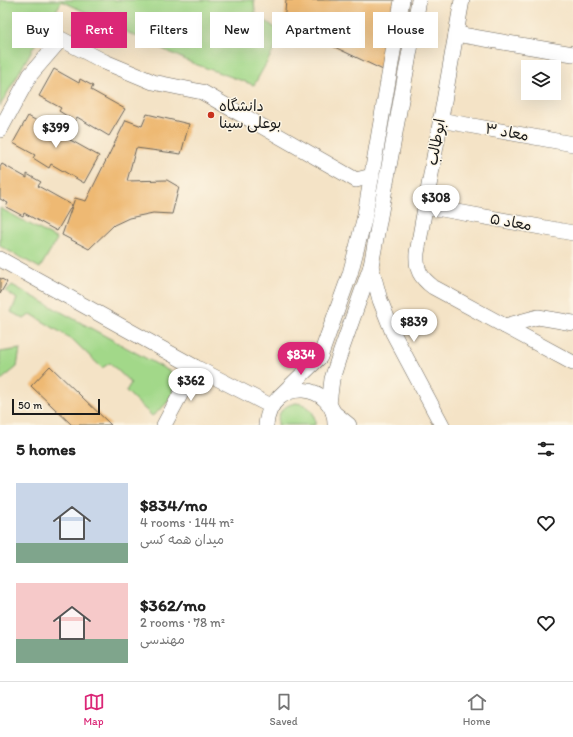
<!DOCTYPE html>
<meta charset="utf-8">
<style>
body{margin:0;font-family:Itim,"Playpen Sans Arabic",sans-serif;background:#f2f2f2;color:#222;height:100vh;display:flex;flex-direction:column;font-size:15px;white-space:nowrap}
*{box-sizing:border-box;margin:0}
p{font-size:13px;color:#767676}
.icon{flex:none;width:22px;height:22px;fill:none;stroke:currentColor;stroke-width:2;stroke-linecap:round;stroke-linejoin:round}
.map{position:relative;height:425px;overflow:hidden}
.panel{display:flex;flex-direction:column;background:#fff;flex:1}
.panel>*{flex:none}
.top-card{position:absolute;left:12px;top:12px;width:549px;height:36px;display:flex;gap:8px}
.tools{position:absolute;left:521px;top:60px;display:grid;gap:8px}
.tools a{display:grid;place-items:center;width:40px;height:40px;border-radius:0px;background:#fff;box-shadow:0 4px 16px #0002;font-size:20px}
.scale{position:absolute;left:12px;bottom:10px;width:88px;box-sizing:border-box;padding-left:4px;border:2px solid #1c1c1c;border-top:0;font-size:11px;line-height:14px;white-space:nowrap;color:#1c1c1c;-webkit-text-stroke:3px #fcf5e5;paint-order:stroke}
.price{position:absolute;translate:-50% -34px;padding:0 9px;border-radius:14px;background:#fff;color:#222;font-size:13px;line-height:26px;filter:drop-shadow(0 1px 2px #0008)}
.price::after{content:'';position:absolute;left:50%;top:24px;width:12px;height:9px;margin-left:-6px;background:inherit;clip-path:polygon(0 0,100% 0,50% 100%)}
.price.on{background:#db2777;color:#fff}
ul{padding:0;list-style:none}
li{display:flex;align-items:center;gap:12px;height:100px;padding:0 16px}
li span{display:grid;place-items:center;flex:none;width:112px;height:80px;border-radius:0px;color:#555}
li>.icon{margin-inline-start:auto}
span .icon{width:48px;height:48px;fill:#fffc;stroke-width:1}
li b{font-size:17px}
h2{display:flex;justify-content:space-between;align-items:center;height:48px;padding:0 16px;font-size:17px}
.tag{padding:0 14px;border-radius:0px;background:#fff;box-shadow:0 4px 16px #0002;font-size:14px;line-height:36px}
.tag.on{background:#db2777;color:#fff}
.tab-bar{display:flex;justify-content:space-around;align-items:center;height:56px;border-top:1px solid #e0e0e0;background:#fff;font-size:11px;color:#767676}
.tab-bar a{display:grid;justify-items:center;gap:2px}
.tab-bar .on{color:#db2777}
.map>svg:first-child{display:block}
.green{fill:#a2d889;stroke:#5f7a52}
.building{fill:#eeb973}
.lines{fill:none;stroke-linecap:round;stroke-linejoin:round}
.minor-casing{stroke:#686258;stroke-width:16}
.minor{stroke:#fff;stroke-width:15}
.poi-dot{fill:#c8321e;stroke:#fcf5e5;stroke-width:1.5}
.labels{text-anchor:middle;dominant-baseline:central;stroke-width:3;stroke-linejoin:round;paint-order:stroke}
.poi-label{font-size:15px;fill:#1c1c1c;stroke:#fcf5e5;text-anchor:start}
.street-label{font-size:15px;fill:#1c1c1c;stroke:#fcf5e5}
</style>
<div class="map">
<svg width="573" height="425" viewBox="0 0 573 425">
<rect width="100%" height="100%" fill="#fcf5e5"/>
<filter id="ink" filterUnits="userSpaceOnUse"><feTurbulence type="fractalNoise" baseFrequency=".025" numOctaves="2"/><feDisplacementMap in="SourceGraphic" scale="8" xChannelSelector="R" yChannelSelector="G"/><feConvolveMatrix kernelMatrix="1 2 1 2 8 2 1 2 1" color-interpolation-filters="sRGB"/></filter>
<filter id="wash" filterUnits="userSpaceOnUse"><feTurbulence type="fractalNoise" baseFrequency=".012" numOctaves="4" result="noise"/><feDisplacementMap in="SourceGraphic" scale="16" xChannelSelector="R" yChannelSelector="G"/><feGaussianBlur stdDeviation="0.9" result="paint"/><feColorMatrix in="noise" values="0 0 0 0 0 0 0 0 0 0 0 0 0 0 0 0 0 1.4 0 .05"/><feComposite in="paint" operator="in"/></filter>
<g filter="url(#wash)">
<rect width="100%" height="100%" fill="#f4e3c6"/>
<g class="green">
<path d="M0,0H254L255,13L283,34L254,85L192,63L62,1L33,48L0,106Z"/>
<path d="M0,208L57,239L40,268L0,246Z"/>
<path d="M12,285L171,372C178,394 169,403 152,416L126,391L131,383L110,363L102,368L73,340L31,314L24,319L11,312L17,299L6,291Z"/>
<path d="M20,349L17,367L0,381V352Z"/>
<path d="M296,403C308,404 316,412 315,425H278C277,412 284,405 296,403Z"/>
</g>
<g id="blocks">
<g class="building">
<path d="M286,0H396L383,70L284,23Z"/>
<path d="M54,69L79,83L80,79L93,86L91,90L125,109L109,136L77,117L75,121L59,111L61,108L39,96Z"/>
<path d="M147,114L189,124L181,154L136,148L127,181L167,180L179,187L172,214L153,213L129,218L114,225L89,249L62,235L75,198L86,201L126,120L142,126Z"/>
<path d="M28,116L53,130L54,126L67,133L65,137L99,156L84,183L51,164L49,168L33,158L35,155L13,143Z"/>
<path d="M2,164L27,178V174L41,182L38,186L72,205L57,231L24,213L23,216L6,207L8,203L0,199V167Z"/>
<path d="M0,278L7,282L0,294Z"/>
<path d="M50,366L111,425H72L31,386Z"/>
</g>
</g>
</g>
<g filter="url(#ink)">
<use href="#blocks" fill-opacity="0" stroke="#686258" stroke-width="1"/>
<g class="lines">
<defs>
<g id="minor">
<path d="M462,0L417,253C416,270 420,277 433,287L573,363"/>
<path d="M456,34L573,54"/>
<path d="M440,120L573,144"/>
<path d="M0,130L30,75L61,39L105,62L153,82L202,92L356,180L372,176"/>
<path d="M425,206L573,233"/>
<path d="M0,259L195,367L271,406"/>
<path d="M371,266L380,300L393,333L442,425"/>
<path d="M505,326L538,317L573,323"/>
<path d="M279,397L320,357L350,274L364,220L402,0"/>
<path d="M329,404L332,379L339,357L371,266L419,0"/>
<path d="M333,412L349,425"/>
<path d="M164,425L195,367"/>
<path d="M266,425C271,375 336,382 335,425"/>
</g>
</defs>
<use href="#minor" class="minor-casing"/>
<use href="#minor" class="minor"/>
</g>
</g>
<circle class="poi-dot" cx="211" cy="115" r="4"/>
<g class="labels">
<g class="poi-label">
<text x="219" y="106">دانشگاه<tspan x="219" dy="17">بوعلی سینا</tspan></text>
</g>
<g class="street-label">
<text transform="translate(507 132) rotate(10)">معاد ۳</text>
<text transform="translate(436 142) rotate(-80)">ابوطالب</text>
<text transform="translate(511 222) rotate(10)">معاد ۵</text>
</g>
</g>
</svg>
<div class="tools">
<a><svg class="icon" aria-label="layers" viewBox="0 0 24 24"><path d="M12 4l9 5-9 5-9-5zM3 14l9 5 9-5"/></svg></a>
</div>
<div class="scale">50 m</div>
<b class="price" style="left:56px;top:149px">$399</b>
<b class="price" style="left:436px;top:219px">$308</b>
<b class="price" style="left:414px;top:343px">$839</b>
<b class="price on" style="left:301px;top:376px">$834</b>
<b class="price" style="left:191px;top:402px">$362</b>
<div class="top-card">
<a class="tag">Buy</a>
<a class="tag on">Rent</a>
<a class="tag">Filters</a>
<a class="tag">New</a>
<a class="tag">Apartment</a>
<a class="tag">House</a>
</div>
</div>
<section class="panel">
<h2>5 homes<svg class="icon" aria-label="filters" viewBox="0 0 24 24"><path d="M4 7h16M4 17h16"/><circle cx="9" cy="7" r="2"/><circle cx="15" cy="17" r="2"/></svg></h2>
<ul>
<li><span style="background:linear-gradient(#c9d6e8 75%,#7fa58c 0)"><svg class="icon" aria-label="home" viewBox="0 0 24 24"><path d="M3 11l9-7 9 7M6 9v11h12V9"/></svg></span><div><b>$834/mo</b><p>4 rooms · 144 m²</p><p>میدان همه کسی</p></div><svg class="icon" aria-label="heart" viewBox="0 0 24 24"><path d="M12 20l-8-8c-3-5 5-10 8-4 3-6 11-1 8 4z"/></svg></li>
<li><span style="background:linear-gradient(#f6c9c9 70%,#7fa58c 0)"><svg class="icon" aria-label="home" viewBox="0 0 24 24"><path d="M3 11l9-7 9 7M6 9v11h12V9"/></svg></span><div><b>$362/mo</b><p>2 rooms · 78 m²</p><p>مهندسی</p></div><svg class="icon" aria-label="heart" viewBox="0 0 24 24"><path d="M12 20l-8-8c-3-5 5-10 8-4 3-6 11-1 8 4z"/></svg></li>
</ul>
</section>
<nav class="tab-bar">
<a class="on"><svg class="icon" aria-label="map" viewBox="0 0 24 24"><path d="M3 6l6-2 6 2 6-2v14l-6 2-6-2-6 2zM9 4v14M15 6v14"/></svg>Map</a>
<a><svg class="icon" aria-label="saved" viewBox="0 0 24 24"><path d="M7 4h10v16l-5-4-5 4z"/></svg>Saved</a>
<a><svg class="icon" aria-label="home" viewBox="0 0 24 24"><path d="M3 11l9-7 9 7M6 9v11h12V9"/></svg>Home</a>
</nav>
